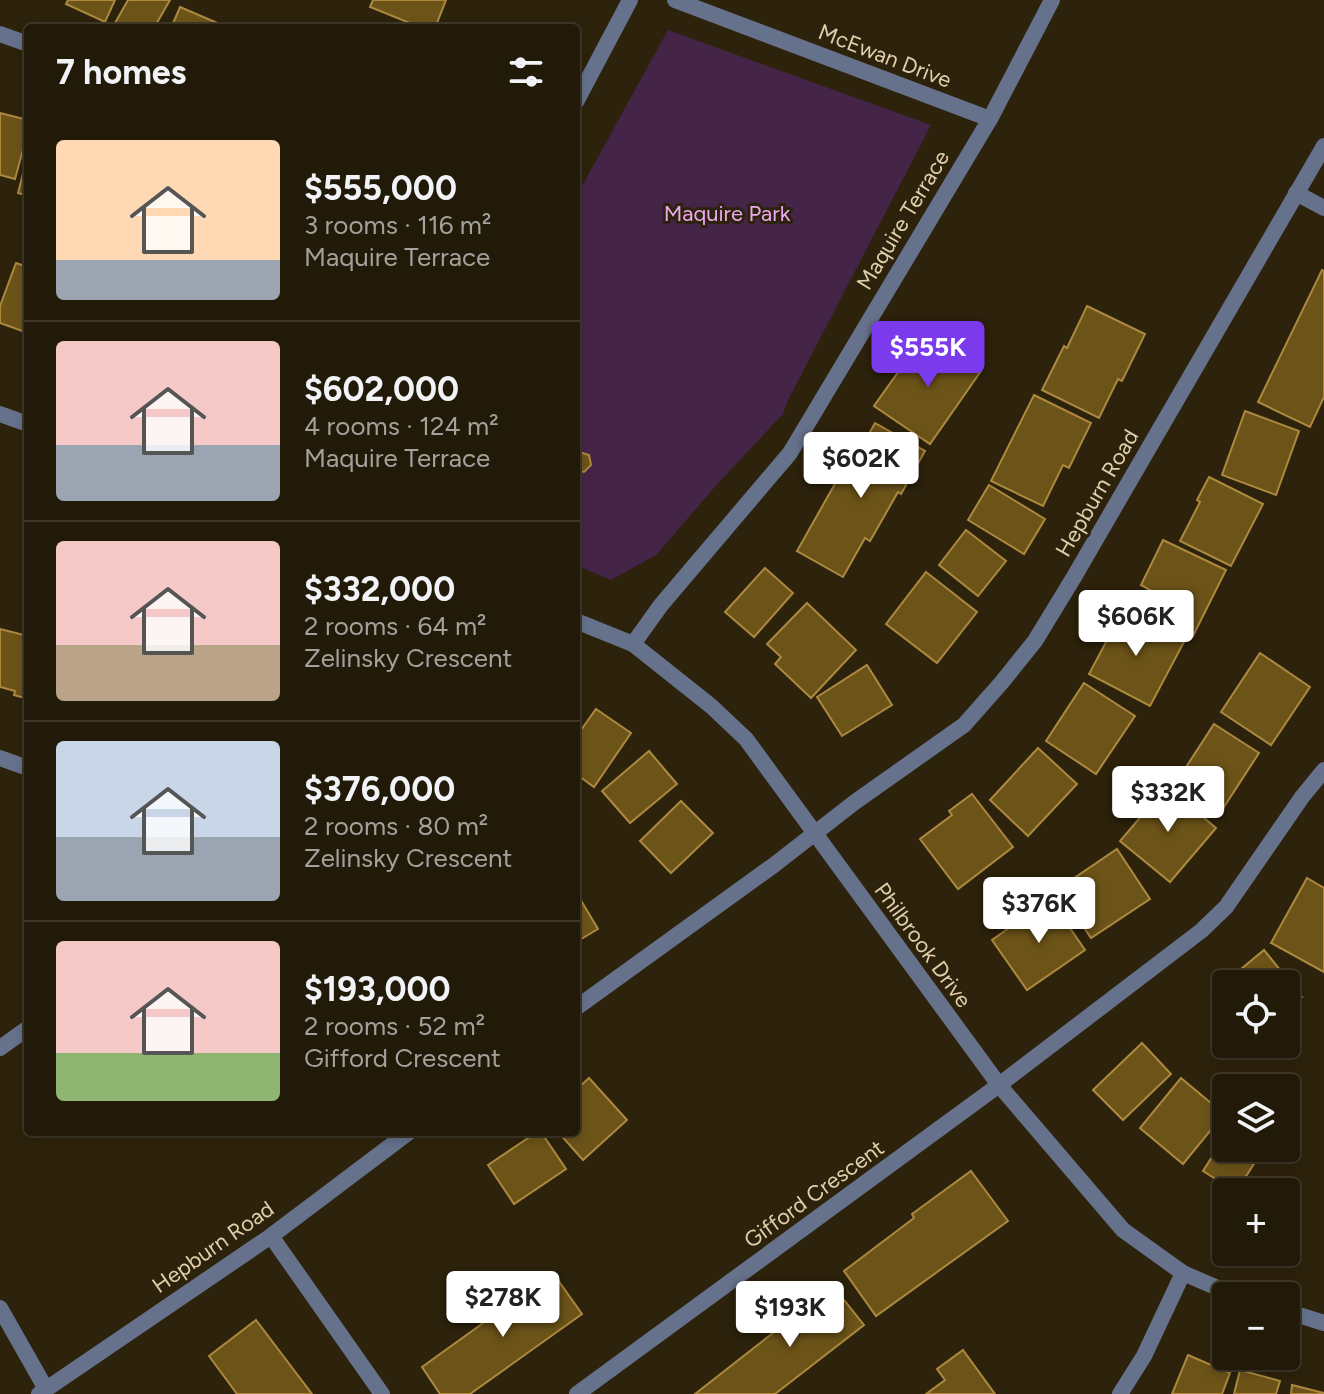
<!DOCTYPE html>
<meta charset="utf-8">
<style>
body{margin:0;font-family:Figtree,sans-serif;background:#2e2716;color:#f1f3f6;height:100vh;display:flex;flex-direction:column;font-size:30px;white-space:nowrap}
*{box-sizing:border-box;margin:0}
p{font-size:26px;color:#a2a19c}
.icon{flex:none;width:44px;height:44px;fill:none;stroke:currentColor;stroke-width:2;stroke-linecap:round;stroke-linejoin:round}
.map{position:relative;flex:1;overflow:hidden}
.panel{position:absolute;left:24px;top:24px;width:556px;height:1112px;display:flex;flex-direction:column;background:#221a08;border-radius:8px;box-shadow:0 4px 12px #0003,0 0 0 2px #3f3829}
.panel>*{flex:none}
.tools{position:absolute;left:1212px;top:970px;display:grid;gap:16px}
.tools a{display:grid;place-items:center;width:88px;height:88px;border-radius:8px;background:#221a08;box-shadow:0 4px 12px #0003,0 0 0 2px #3f3829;font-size:40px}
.price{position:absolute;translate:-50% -68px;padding:0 18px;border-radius:8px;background:#fff;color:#222;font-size:26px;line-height:52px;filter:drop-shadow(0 2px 4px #0008)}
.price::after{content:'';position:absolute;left:50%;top:48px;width:24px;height:18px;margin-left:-12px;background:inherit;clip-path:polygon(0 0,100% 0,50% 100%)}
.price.active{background:#7c3aed;color:#fff}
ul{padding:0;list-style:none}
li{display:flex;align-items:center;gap:24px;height:200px;padding:0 32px}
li+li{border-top:2px solid #3f3829}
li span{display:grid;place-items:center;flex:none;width:224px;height:160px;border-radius:8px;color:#555}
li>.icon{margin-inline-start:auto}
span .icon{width:96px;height:96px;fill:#fffc;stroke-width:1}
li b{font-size:34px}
h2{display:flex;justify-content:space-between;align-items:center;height:96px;padding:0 32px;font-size:34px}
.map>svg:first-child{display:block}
.green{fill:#442547}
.building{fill:#6c5318;stroke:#ac893f;stroke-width:2}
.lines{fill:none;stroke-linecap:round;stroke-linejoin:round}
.minor{stroke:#66728c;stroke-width:16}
.tertiary{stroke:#66728c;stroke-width:16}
.labels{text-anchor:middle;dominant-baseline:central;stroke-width:6;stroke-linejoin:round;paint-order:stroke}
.street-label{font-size:22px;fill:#e1cfac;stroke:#2d220b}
.park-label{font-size:22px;fill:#eca8f1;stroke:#2d220b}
</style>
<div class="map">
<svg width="1324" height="1394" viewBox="0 0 1324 1394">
<rect width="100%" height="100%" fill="#2d220b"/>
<path class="green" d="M668,30L931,125L787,402L783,414L720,481L656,555L611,580L576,565V197Z"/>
<g class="building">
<path d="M68,0H115L105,22L66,4Z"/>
<path d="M128,0H170L154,28H124L115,23Z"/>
<path d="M373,0H446L435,28H422L370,7Z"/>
<path d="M180,7L229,28H171Z"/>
<path d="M0,113L28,120V131L15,179L0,175Z"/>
<path d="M28,154V196L18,193Z"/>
<path d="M16,263L28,267V333L0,323V306Z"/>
<path d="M1322,270L1324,271V397L1310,427L1258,402Z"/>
<path d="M1087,306L1145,334L1122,381L1118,379L1099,418L1042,390L1064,346L1067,348Z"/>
<path d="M926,333L981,371L930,444L874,406Z"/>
<path d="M1034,395L1091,423L1069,468L1063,465L1043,506L991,481Z"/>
<path d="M1245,411L1299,431L1276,495L1222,475Z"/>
<path d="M875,423L925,451L901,494L898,492L870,541L865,538L843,577L797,551L845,466L850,468Z"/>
<path d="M579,452L589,455L591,465L584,472L576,470V455Z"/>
<path d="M1209,477L1263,504L1231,566L1180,541L1200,502L1197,500Z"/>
<path d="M989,485L1045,519L1024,554L968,520Z"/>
<path d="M966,530L1006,561L978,596L939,565Z"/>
<path d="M1163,540L1226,570L1193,636L1142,611L1152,591L1141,585Z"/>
<path d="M765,568L793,593L754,637L725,612Z"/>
<path d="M926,572L977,612L937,663L886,624Z"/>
<path d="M807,603L856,650L811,698L775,664L781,657L767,644Z"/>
<path d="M1123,610L1184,642L1150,706L1089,674Z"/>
<path d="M0,629L28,636V699L14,695L15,691L0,687Z"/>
<path d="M1260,653L1310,687L1271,745L1221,712Z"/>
<path d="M867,665L892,705L842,736L817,697Z"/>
<path d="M1084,683L1135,716L1096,774L1046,741Z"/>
<path d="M596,709L631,733L594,787L576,774V737Z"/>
<path d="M1214,724L1259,753L1222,810L1177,781Z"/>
<path d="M1038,748L1077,784L1028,836L990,800Z"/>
<path d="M649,751L677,784L630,823L602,791Z"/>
<path d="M1167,786L1216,828L1170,882L1120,841Z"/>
<path d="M972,794L1013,847L958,889L920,839L952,815L949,811Z"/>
<path d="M681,801L713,833L671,873L640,841Z"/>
<path d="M1117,849L1150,899L1091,938L1058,889Z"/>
<path d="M1307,878L1324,888V972L1271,943Z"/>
<path d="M576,892L598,929L576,942Z"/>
<path d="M1050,899L1085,950L1027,990L992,940Z"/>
<path d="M1264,950L1302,997L1286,1010V984H1226V1012L1211,994Z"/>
<path d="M1142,1043L1171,1074L1123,1120L1093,1090Z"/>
<path d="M589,1078L627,1120L583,1160L558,1132H576V1090Z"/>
<path d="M1181,1078L1224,1114L1183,1164L1140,1128Z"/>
<path d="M537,1132H541L566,1169L514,1204L488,1165Z"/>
<path d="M1226,1135V1148H1264L1236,1192L1203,1171Z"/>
<path d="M971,1171L1008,1221L876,1316L844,1271L914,1218L912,1214Z"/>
<path d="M553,1273L582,1314L470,1394H440L422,1367Z"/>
<path d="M833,1286L864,1325L775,1394H695Z"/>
<path d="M256,1320L312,1394H237L209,1356Z"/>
<path d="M963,1350L995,1394H926L945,1380L937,1369Z"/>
<path d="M1188,1355L1230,1373L1222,1394H1172Z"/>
<path d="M1240,1370L1280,1381L1276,1394H1234Z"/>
<path d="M1292,1385L1324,1393V1394H1291Z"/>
</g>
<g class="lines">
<g class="minor">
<path d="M675,0L990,119"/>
<path d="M0,34L28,44"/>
<path d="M576,102L630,0"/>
<path d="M1296,193L1324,208"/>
<path d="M633,644L661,605L790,453L990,119L1052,0"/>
<path d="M0,758L28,768"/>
<path d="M576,1008L774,865L855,802L964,725L1002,682L1035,641L1074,577L1324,146"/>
<path d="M0,1048L28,1028"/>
<path d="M271,1236L382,1394"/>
<path d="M0,1308L46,1389"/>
<path d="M39,1394L271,1236L409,1132"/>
<path d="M577,1394L999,1085L1201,931L1226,907L1302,797L1324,770"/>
<path d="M1120,1394L1144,1356L1183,1273"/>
</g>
<g class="tertiary">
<path d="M0,414L28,424"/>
<path d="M576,621L633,644L711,706L746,739L999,1085L1123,1230L1183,1273L1236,1296"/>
<path d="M1286,1311L1324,1323"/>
</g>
</g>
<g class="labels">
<g class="street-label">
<text transform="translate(885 56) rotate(21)">McEwan Drive</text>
<text transform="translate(903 220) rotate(-59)">Maquire Terrace</text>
<text transform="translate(1097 493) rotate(-60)">Hepburn Road</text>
<text transform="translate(923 945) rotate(54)">Philbrook Drive</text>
<text transform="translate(814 1194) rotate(-36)">Gifford Crescent</text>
<text transform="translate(213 1247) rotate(-35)">Hepburn Road</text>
</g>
<g class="park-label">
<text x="727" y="213">Maquire Park</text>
</g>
</g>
</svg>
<div class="tools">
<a><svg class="icon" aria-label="locate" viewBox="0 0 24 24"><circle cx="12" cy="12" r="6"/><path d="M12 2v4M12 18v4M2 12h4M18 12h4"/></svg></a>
<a><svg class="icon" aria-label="layers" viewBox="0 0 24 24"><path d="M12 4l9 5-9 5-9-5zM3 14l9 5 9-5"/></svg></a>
<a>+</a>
<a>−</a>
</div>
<b class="price active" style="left:928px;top:389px">$555K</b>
<b class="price" style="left:861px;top:500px">$602K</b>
<b class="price" style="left:1136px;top:658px">$606K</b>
<b class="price" style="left:1168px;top:834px">$332K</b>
<b class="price" style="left:1039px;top:945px">$376K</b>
<b class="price" style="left:503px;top:1339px">$278K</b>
<b class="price" style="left:790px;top:1349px">$193K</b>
<section class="panel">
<h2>7 homes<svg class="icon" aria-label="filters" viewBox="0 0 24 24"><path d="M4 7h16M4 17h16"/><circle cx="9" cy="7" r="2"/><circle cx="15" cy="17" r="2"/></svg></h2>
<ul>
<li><span style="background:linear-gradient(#ffd9b3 75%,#9aa5b1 0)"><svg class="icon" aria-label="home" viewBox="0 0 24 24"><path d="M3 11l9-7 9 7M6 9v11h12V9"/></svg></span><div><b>$555,000</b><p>3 rooms · 116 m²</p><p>Maquire Terrace</p></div></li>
<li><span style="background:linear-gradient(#f6c9c9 65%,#9aa5b1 0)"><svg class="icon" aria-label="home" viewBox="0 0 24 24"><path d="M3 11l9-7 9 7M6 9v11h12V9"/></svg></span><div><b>$602,000</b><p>4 rooms · 124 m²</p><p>Maquire Terrace</p></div></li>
<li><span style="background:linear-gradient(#f6c9c9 65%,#b9a48a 0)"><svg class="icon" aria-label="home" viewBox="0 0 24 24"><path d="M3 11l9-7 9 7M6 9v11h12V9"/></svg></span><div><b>$332,000</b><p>2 rooms · 64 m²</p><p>Zelinsky Crescent</p></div></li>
<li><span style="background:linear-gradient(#c9d6e8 60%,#9aa5b1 0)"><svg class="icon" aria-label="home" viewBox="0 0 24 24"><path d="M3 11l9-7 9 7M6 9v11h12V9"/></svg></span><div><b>$376,000</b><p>2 rooms · 80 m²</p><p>Zelinsky Crescent</p></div></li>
<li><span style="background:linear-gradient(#f6c9c9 70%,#8fb573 0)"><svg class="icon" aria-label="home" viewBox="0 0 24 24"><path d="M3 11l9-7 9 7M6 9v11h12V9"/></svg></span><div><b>$193,000</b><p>2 rooms · 52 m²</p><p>Gifford Crescent</p></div></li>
</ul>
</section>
</div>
